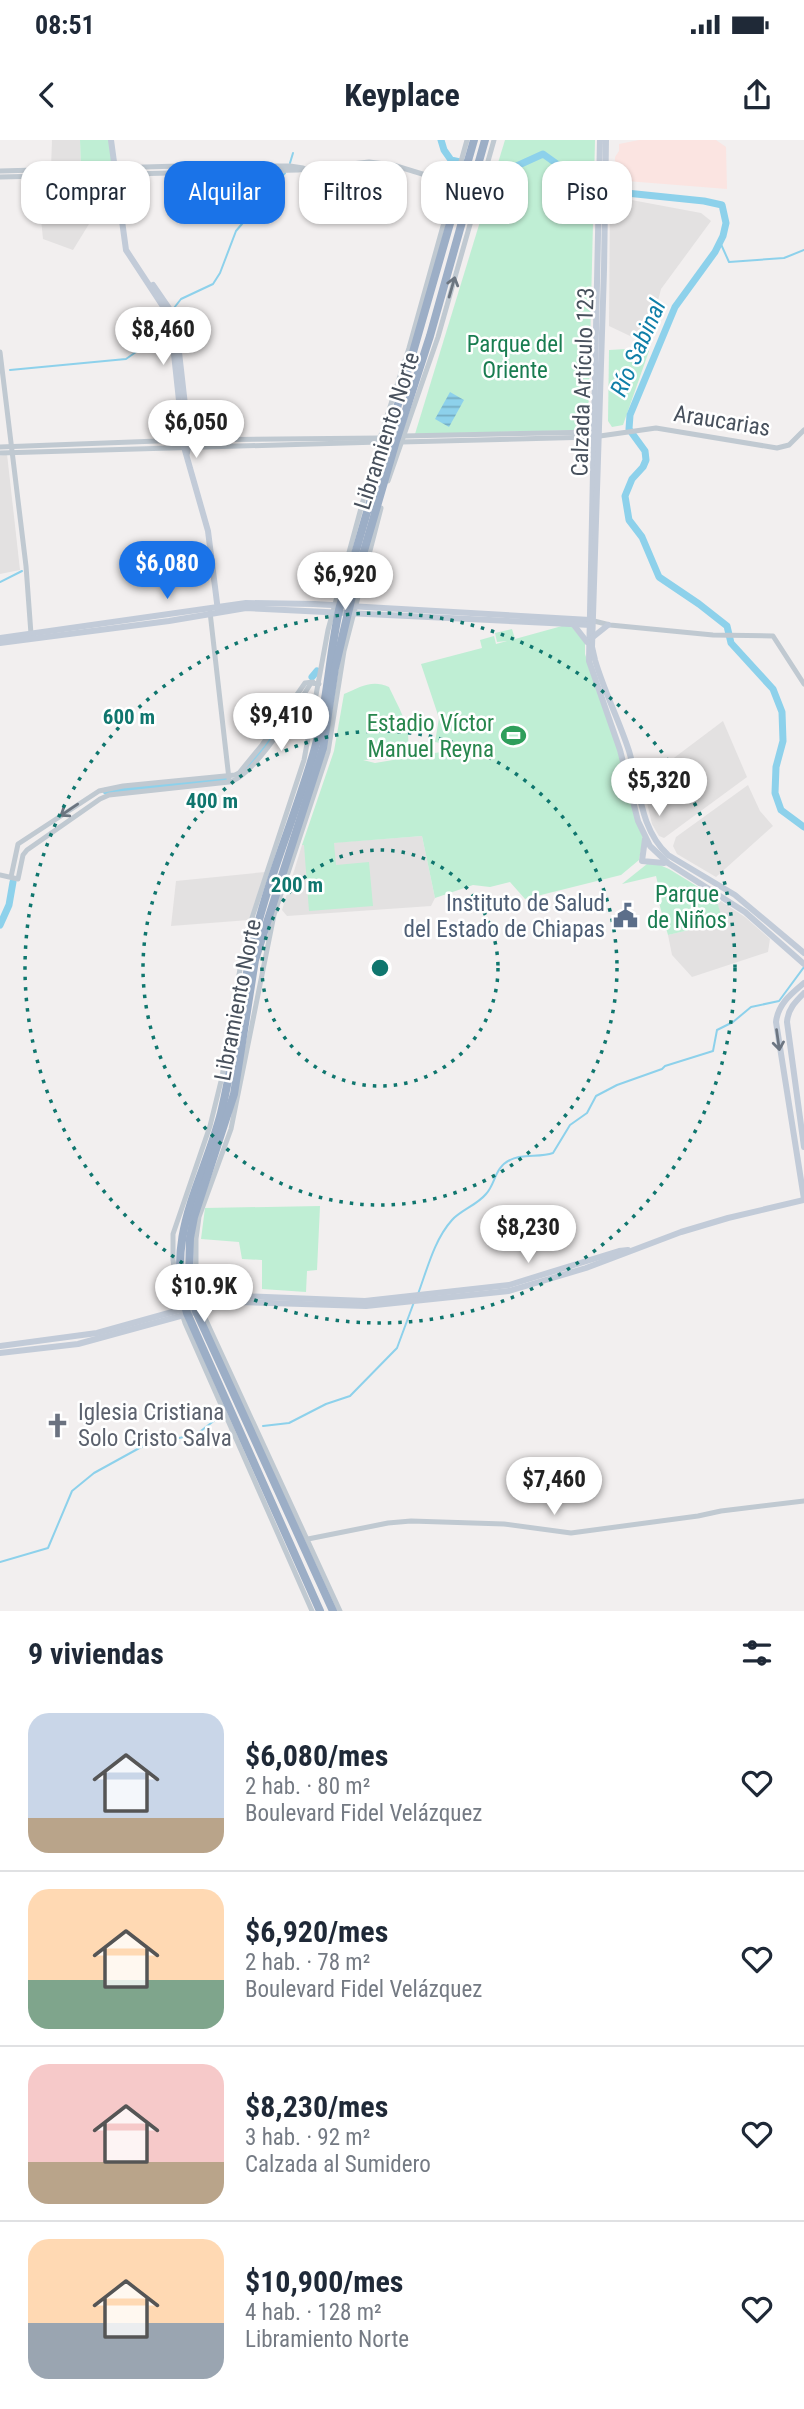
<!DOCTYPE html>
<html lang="es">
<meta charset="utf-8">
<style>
body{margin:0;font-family:"Roboto Condensed",sans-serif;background:#f6f6f7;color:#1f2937;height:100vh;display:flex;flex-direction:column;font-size:26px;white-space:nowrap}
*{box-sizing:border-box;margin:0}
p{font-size:23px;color:#747a83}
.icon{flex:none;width:38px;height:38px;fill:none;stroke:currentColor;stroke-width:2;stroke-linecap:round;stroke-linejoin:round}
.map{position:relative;height:1471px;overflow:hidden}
.sheet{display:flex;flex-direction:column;background:#fff;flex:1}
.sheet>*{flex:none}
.guide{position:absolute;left:21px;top:21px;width:763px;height:63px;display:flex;gap:14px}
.price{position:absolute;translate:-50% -60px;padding:0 16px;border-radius:24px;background:#fff;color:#222;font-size:23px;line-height:46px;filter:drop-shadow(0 2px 4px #0008)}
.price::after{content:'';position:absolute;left:50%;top:42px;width:21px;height:16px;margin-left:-10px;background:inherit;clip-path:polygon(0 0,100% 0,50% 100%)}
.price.active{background:#1a73e8;color:#fff}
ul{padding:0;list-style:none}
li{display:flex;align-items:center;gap:21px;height:175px;padding:0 28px}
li+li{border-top:2px solid #e0e1e3}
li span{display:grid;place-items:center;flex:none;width:196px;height:140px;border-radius:21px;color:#555}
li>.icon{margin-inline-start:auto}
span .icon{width:84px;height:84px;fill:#fffc;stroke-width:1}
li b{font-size:30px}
h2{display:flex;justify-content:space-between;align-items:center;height:84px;padding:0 28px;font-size:30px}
.pill{padding:0 24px;border-radius:21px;background:#fff;box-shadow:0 2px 5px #0004;font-size:24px;line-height:63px}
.pill.active{background:#1a73e8;color:#fff}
.status{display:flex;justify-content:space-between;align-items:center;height:49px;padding:0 35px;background:#fff;direction:ltr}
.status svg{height:19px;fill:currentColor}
header{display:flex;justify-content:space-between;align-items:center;height:91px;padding:0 28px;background:#fff;font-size:32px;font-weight:700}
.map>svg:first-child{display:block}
.education{fill:#e3e1e1}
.medical{fill:#fbe4e1}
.park{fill:#bfeed4}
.water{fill:url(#water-rules)}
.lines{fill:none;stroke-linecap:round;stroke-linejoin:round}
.stream{stroke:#8dd1eb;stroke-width:2}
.river{stroke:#8dd1eb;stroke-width:7}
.tertiary{stroke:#c0c9d1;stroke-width:5}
.secondary{stroke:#c2cbd8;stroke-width:6}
.trunk{stroke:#9caec6;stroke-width:8}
.oneway{stroke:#6c7580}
.oneway2{stroke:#6d7682}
.ring{fill:none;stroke:#0f766e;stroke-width:3.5;stroke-dasharray:3.5 7}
.labels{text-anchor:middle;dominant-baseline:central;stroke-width:5;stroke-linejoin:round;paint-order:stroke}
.park-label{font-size:23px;fill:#197d51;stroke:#fff}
.street-label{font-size:23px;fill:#48515d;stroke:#fff}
.leisure-label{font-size:23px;fill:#27864d;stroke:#fff;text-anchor:end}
.service-label{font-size:23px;fill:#4e5e75;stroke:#fff;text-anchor:end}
.worship-label{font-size:23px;fill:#5b616d;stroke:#fff;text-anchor:start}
.water-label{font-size:24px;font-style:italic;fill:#0f7fa8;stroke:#fff}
.centre{fill:#0f766e;stroke:#fff;stroke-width:3.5}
.ring-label{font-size:21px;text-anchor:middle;font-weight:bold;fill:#0f766e;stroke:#fff;stroke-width:5;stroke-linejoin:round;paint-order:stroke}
</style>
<div class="status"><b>08:51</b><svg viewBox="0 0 49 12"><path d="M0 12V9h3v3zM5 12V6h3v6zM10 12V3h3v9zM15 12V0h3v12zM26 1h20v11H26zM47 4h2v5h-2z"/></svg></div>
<header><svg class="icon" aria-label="back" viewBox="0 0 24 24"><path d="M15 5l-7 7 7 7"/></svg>Keyplace<svg class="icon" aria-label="share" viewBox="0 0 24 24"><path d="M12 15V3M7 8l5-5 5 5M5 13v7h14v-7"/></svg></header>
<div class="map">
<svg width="804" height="1471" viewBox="0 0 804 1471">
<defs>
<pattern id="water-rules" width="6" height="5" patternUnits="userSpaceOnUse" patternTransform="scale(1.75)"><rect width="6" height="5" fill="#8dd1eb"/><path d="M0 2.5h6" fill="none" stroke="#75acc2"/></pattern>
</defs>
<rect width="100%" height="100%" fill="#f2efef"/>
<g class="education">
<path d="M52,0H80L81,28H51Z"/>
<path d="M97,36L98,49H108V53L73,110L43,99L37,39Z"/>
<path d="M610,56L701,73L711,81L661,149L647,204L609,186Z"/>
<path d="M7,314L20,430L0,434V316Z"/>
<path d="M723,581L747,637L664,698L659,696L652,684L642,642Z"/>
<path d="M748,645L760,671L773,686L716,737L677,714L673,706L676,697Z"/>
<path d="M422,696L435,758L431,766L287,776L282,770L302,705Z"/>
<path d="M265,732L249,780L171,786L176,741Z"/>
<path d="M716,758L745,777L770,799L768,812L692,837L672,815L668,795L722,782Z"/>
</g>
<path class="medical" d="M639,0H716L726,7L727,49L614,40L615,17L619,11V4Z"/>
<g class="park">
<path d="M80,0H110L113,22L110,23V27L81,28Z"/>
<path d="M505,0H595L588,290L415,294Z"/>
<path d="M645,208L649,211L623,285L612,287L608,281L609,210Z"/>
<path d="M562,486H571L585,503V514L618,611L643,699L639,720L621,735L525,759L510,742L490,747L473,745L435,758L422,696L334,703L336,725L369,722L373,766L309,771L304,705H302L334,611L344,554C360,547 372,539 389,547C397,565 416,594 405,613L395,619L363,620L375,623L441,612L440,603L435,602L439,578L421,524L482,508L480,500L494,496L496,504L507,501L497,502L495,493L512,489L515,499Z"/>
<path d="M655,723L669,729L716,758L723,782L668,795L659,763L662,762L656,736L622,744L647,724Z"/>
<path d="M320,1066L317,1130L307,1131L306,1152L262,1149V1120L242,1119L239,1102L201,1099L205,1068Z"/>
</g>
<path class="water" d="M450,252L464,260L449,287L435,279Z"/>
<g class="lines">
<g class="stream">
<path d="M290,23L293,13"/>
<path d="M720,102L729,122L784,118L804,110"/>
<path d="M174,168L181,159L213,144L220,133L236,91L285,33"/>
<path d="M10,230L126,219L143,207L166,178"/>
<path d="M0,442L22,431"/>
<path d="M418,1154C427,1130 434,1100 452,1080C461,1070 477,1065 486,1054C496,1043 494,1028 510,1020C522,1013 540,1018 553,1013L570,985L587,973L596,956L617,945L662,929L665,926L713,911L717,890L733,882L751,867L779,861L804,827"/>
<path d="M263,1286L289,1283L326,1264L350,1256L397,1208L414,1162"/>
<path d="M0,1422L48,1408L72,1351L94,1333L163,1295L179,1298L197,1294L220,1276"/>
</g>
<g class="river">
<path d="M441,0L444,10L451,20L491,29H510L543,14L585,44L607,51L704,61L722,65L726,83L723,96L715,112L675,167L630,275L629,289L645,311L646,320L643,327L632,339L625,356L629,380L642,397L659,437L699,464L727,486L731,503L773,549L782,572L783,601L776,627L775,653L781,670L804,687"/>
<path d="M312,537L317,531"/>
<path d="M246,628L266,606L297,559"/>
<path d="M169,645L226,640"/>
<path d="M106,651L164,645"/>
<path d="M0,785L9,765L13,742"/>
</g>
<g class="tertiary">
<path d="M0,31L180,26H290L303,28"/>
<path d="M0,37L298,30L369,22L393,25L455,44"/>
<path d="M0,212L26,426L31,494"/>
<path d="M403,296L596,292"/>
<path d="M401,302L593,297L656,288L777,308L789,305L804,290"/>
<path d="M0,307L184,300L380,298"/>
<path d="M0,313L379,302"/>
<path d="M388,341L438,197L494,0"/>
<path d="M210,472L229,639"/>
<path d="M594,481L610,485L713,495L773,496L804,544"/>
<path d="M0,735L18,739L23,715L27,710L100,659L109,655L229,642C253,638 297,566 311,543L319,544"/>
<path d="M11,737L18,704L99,651L123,646L235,635L239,633L262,605L305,543L313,542"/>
<path d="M308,1399L388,1383L411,1381L504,1384L571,1393L698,1376L721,1371L804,1361"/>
<path d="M312,1471L185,1183L181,1170L173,1120V1094L210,986L222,937L240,829L250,784L304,620L328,490L380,298L409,208L467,0"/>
<path d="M340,1471L205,1178L196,1126V1099L199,1077L231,989L274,775L328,612L344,511L381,368"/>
</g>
<g class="secondary">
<path d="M111,0L126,110L170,177L184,307L208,391L218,471"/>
<path d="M600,0L589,521L620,610L638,681L650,706L668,723L745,772L804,824"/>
<path d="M606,0L604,130L592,507L595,520C604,551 619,580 629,611C640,647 639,688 668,715L735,755L804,813"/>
<path d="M153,145L175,177L189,300L187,313"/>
<path d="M573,484L587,502"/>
<path d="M593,497L608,485"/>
<path d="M0,498L246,463L314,464L590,480"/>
<path d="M0,503L169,481L246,468L591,485"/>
<path d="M645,699L642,721L664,723"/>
<path d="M804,843C791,854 778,864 776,882L804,1059"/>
<path d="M804,853C795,862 788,869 787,882L804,1007"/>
<path d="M0,1206L97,1193L201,1164L239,1156L365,1161L509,1145L619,1111L628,1110"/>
<path d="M0,1213L78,1204L224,1164L240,1162L366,1166L509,1151L586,1128L681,1092L728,1078L804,1060"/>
</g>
<g class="trunk">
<path d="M473,48L483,37"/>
<path d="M320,1471L187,1173C164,1096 203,1043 221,973C235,916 240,857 254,800C269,735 297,672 315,608C328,562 329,513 340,466L474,0"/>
<path d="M333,1471L196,1171L189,1141L190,1098L194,1077L234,954L255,820L323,608L335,528L357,435L396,301L430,196L485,0"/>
</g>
</g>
<defs><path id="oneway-shaft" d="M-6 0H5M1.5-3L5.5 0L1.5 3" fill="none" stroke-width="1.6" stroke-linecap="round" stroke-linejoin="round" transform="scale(1.75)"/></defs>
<g class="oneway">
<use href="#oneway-shaft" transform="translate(452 147) rotate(-74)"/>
<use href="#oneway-shaft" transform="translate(69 670) rotate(146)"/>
</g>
<use class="oneway2" href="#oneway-shaft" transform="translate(778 900) rotate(82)"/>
<g class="ring">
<circle cx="380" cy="828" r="118"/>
<circle cx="380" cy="828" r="237"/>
<circle cx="380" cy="828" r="355"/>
</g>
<defs>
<symbol id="stadium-bare" viewBox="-9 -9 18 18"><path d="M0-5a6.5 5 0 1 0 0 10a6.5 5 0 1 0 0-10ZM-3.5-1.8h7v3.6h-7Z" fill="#2e9e5b" stroke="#fff" stroke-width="2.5" paint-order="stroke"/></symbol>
<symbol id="civic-bare" viewBox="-9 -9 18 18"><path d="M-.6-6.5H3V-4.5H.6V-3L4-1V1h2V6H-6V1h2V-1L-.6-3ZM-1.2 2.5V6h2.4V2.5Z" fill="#5c6f8a" stroke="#fff" stroke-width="2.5" paint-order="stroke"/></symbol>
<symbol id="church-bare" viewBox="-9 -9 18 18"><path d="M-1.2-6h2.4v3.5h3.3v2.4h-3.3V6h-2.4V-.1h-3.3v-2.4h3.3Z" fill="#6b7280" stroke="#fff" stroke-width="2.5" paint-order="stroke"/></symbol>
</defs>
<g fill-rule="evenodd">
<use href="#stadium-bare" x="496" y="578" width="35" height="35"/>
<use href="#civic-bare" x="608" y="758" width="35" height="35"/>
<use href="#church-bare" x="40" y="1268" width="35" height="35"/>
</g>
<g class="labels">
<g class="park-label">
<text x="515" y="204">Parque del<tspan x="515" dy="26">Oriente</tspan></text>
<text x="687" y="754">Parque<tspan x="687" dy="26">de Niños</tspan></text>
</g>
<g class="street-label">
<text transform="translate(583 242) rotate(-88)">Calzada Artículo 123</text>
<text transform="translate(722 281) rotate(9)">Araucarias</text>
<text transform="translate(387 291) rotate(-72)">Libramiento Norte</text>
<text transform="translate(238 860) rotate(-79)">Libramiento Norte</text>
</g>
<g class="leisure-label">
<text x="494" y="583">Estadio Víctor<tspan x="494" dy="26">Manuel Reyna</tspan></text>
</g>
<g class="service-label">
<text x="605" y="763">Instituto de Salud<tspan x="605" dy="26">del Estado de Chiapas</tspan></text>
</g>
<g class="worship-label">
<text x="78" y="1272">Iglesia Cristiana<tspan x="78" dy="26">Solo Cristo Salva</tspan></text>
</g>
<g class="water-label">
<text transform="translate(638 208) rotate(-66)">Río Sabinal</text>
</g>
</g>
<circle cx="380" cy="828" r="10" class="centre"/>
<g class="ring-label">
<text x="129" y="584">600 m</text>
<text x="212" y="668">400 m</text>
<text x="297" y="752">200 m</text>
</g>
</svg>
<b class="price" style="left:163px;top:227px">$8,460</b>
<b class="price" style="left:196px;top:320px">$6,050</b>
<b class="price active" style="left:167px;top:461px">$6,080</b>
<b class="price" style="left:345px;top:472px">$6,920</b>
<b class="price" style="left:281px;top:613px">$9,410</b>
<b class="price" style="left:659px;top:678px">$5,320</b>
<b class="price" style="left:528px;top:1125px">$8,230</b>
<b class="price" style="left:204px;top:1184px">$10.9K</b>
<b class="price" style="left:554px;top:1377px">$7,460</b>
<div class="guide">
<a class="pill">Comprar</a>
<a class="pill active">Alquilar</a>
<a class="pill">Filtros</a>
<a class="pill">Nuevo</a>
<a class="pill">Piso</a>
</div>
</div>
<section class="sheet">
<h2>9 viviendas<svg class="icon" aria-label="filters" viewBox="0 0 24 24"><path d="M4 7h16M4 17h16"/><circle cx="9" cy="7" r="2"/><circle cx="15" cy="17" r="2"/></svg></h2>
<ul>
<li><span style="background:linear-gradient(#c9d6e8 75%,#b9a48a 0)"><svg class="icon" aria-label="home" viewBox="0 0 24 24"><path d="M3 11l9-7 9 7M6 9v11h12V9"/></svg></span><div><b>$6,080/mes</b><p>2 hab. · 80 m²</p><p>Boulevard Fidel Velázquez</p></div><svg class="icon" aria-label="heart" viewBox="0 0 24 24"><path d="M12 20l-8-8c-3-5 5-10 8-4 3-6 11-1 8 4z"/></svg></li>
<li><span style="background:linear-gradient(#ffd9b3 65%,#7fa58c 0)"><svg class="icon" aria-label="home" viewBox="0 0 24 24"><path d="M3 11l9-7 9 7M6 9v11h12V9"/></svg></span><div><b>$6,920/mes</b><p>2 hab. · 78 m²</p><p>Boulevard Fidel Velázquez</p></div><svg class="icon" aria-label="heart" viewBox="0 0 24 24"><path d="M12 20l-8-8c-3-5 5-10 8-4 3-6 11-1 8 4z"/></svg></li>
<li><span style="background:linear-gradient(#f6c9c9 70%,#b9a48a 0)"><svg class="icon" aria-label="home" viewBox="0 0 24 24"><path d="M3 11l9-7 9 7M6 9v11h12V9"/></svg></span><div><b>$8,230/mes</b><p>3 hab. · 92 m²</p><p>Calzada al Sumidero</p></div><svg class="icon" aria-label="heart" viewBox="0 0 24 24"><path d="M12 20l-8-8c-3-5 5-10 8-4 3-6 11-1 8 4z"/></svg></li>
<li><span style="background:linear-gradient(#ffd9b3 60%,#9aa5b1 0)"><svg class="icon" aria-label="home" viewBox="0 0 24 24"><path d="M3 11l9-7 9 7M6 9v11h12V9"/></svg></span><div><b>$10,900/mes</b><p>4 hab. · 128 m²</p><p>Libramiento Norte</p></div><svg class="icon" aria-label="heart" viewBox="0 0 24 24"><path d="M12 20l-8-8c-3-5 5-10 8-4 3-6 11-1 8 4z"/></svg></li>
</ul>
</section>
